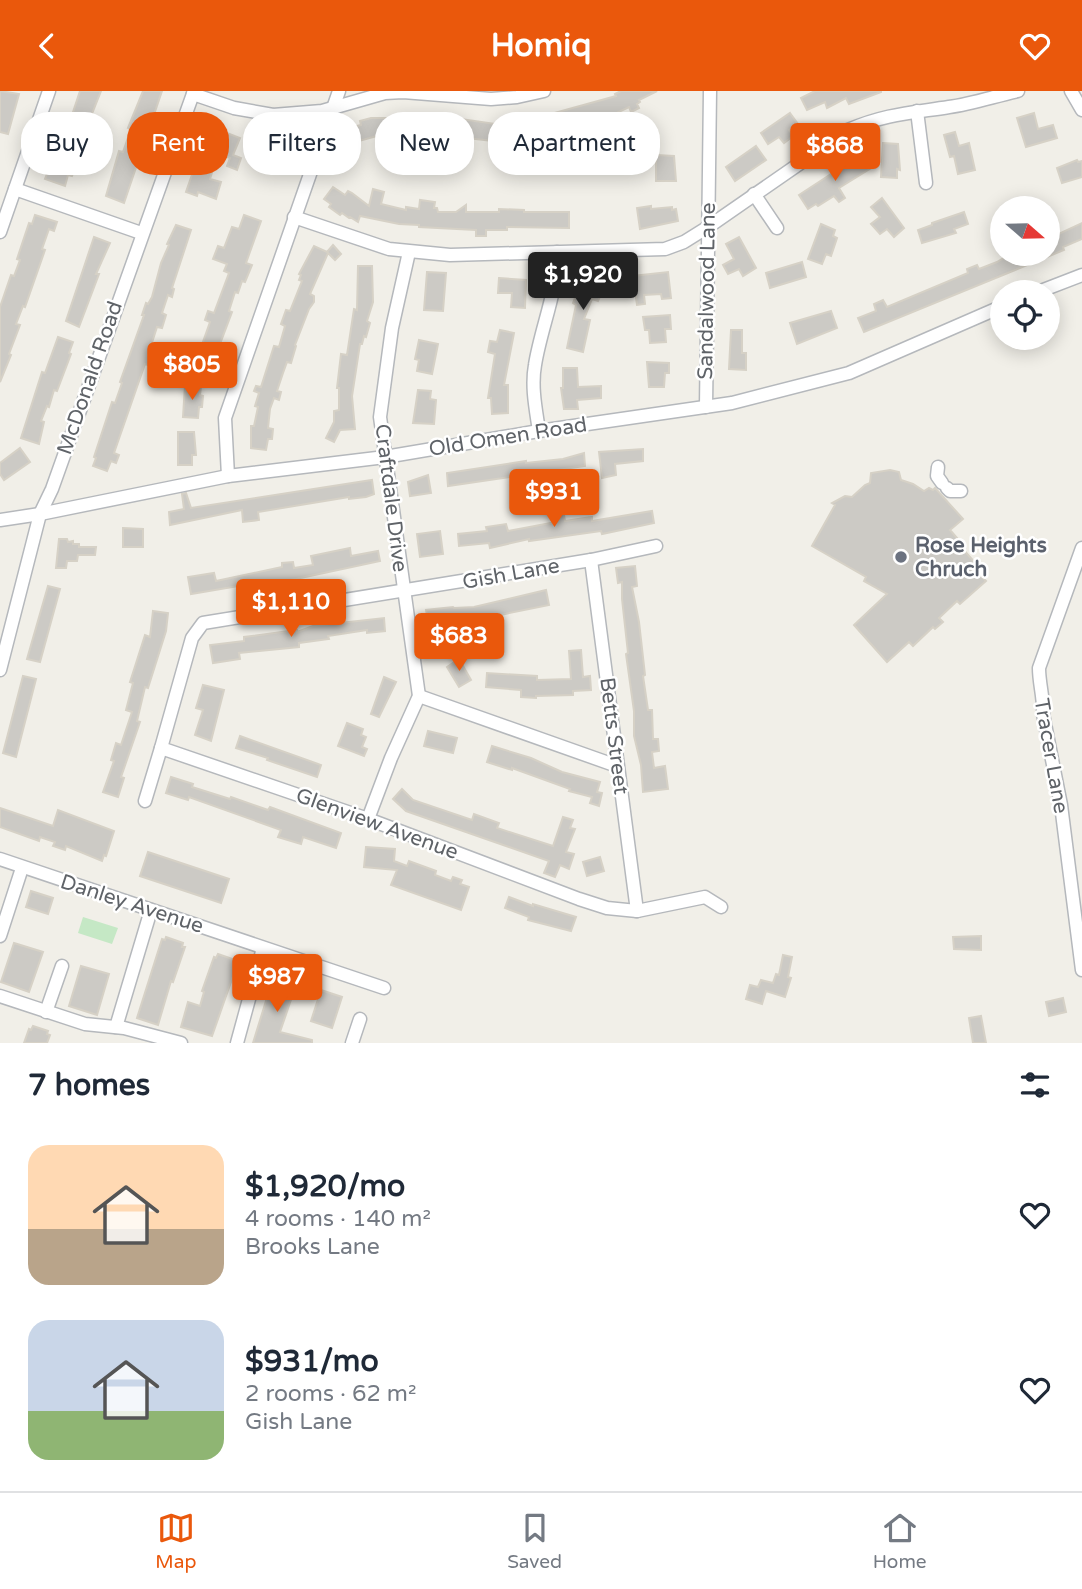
<!DOCTYPE html>
<meta charset="utf-8">
<style>
body{margin:0;font-family:"Varela Round",sans-serif;background:#f6f6f7;color:#1f2937;height:100vh;display:flex;flex-direction:column;font-size:26px;white-space:nowrap}
*{box-sizing:border-box;margin:0}
p{font-size:23px;color:#747a83}
.icon{flex:none;width:38px;height:38px;fill:none;stroke:currentColor;stroke-width:2;stroke-linecap:round;stroke-linejoin:round}
.map{position:relative;height:952px;overflow:hidden}
.sheet{display:flex;flex-direction:column;background:#fff;flex:1}
.sheet>*{flex:none}
.banner{position:absolute;left:21px;top:21px;width:700px;height:63px;display:flex;gap:14px}
.needle{width:46px;rotate:110deg}
.tools{position:absolute;left:990px;top:105px;display:grid;gap:14px}
.tools a{display:grid;place-items:center;width:70px;height:70px;border-radius:50%;background:#fff;box-shadow:0 4px 18px #0003;font-size:35px}
.price{position:absolute;translate:-50% -60px;padding:0 16px;border-radius:7px;background:#ea580c;color:#fff;font-size:23px;line-height:46px;filter:drop-shadow(0 2px 4px #0008)}
.price::after{content:'';position:absolute;left:50%;top:42px;width:21px;height:16px;margin-left:-10px;background:inherit;clip-path:polygon(0 0,100% 0,50% 100%)}
.price.active{background:#222;color:#fff}
ul{padding:0;list-style:none}
li{display:flex;align-items:center;gap:21px;height:175px;padding:0 28px}
li span{display:grid;place-items:center;flex:none;width:196px;height:140px;border-radius:21px;color:#555}
li>.icon{margin-inline-start:auto}
span .icon{width:84px;height:84px;fill:#fffc;stroke-width:1}
li b{font-size:30px}
h2{display:flex;justify-content:space-between;align-items:center;height:84px;padding:0 28px;font-size:30px}
.pill{padding:0 24px;border-radius:28px;background:#fff;box-shadow:0 4px 18px #0003;font-size:24px;line-height:63px}
.pill.active{background:#ea580c;color:#fff}
header{display:flex;justify-content:space-between;align-items:center;height:91px;padding:0 28px;background:#ea580c;color:#fff;font-size:32px;font-weight:700}
.tabs{display:flex;justify-content:space-around;align-items:center;height:98px;border-top:2px solid #e0e1e3;background:#fff;font-size:19px;color:#747a83}
.tabs a{display:grid;justify-items:center;gap:4px}
.tabs .active{color:#ea580c}
.map>svg:first-child{display:block}
.green{fill:#c5e8c5}
.building{fill:#cccac5;stroke:#d6d1c6;stroke-width:2}
.lines{fill:none;stroke-linecap:round;stroke-linejoin:round}
.minor-casing{stroke:#b5b8bc;stroke-width:15}
.minor{stroke:#fff;stroke-width:12}
.worship-dot{fill:#6b7280;stroke:#fff;stroke-width:2.5}
.labels{text-anchor:middle;dominant-baseline:central;stroke-width:5;stroke-linejoin:round;paint-order:stroke}
.street-label{font-size:21px;fill:#5f6368;stroke:#fff}
.worship-label{font-size:21px;font-weight:bold;fill:#5b616d;stroke:#fff;text-anchor:start}
</style>
<header><svg class="icon" aria-label="back" viewBox="0 0 24 24"><path d="M15 5l-7 7 7 7"/></svg>Homiq<svg class="icon" aria-label="heart" viewBox="0 0 24 24"><path d="M12 20l-8-8c-3-5 5-10 8-4 3-6 11-1 8 4z"/></svg></header>
<div class="map">
<svg width="1082" height="952" viewBox="0 0 1082 952">
<rect width="100%" height="100%" fill="#f1efe8"/>
<path class="green" d="M83,826L118,837L112,853L78,842Z"/>
<g class="building">
<path d="M0,0L19,3L8,43L0,41Z"/>
<path d="M80,0H101L88,33L92,34L89,43L80,40L74,57L78,59L72,75L75,76L72,85L68,84L65,95L45,88L58,55L56,54L66,26L71,27Z"/>
<path d="M143,0H162L124,112L106,105L119,60L123,61L131,38L128,37Z"/>
<path d="M621,0H657L639,9L640,11L637,13L639,17L631,21L629,16L608,26L607,32L593,36L592,32L545,44L511,48V55L502,56L501,51L416,41V44L384,43L348,53L344,38L361,34L360,30L371,27H440L441,25L496,33V35L517,32V29L540,26L616,5L615,3Z"/>
<path d="M815,0H881V1L849,13L846,7L827,17L825,11L807,19L801,7Z"/>
<path d="M790,22L798,33L789,39L793,45L784,52L779,46L768,53L761,42Z"/>
<path d="M1034,22L1038,38L1053,34L1057,47L1026,56L1017,27Z"/>
<path d="M209,35L240,47L233,64L241,67L237,79L227,75L230,67L211,59L204,74L213,78L210,88L221,91L216,108L198,101L197,105L186,101Z"/>
<path d="M955,41L959,55L969,52L975,79L958,83L954,65L950,66L944,44Z"/>
<path d="M285,43L297,47L284,82L269,77L273,68L268,66L273,52L279,54Z"/>
<path d="M883,52L898,53L900,79L897,78V87L881,86Z"/>
<path d="M756,55L766,69L735,90L726,76Z"/>
<path d="M865,63L873,76L839,97L845,107L839,111L834,105L818,115L816,113L808,118L799,104L857,66V68Z"/>
<path d="M656,64L674,65L676,90H656Z"/>
<path d="M1077,69L1078,71L1082,70V86L1062,92L1057,77Z"/>
<path d="M333,96L345,104L348,100L352,102L369,115L373,98L384,101L381,113L406,119V116L419,118L420,109L435,111L434,117H437L438,121H456L466,114V121H499V118L524,119V121H569V137L507,136V139H486V145H476V139L419,136V134L399,133L360,125L358,131L350,126L349,127L342,122L340,124L329,116L331,113L324,108Z"/>
<path d="M882,107L904,137L894,146L887,138L880,143L871,133L880,126L871,116Z"/>
<path d="M651,115V118L672,116V119L676,118L678,130L640,138L637,117Z"/>
<path d="M964,121L968,133L954,138L956,142L922,152L918,139L932,134V132Z"/>
<path d="M35,124L57,131L54,140L49,138L42,158L45,159L25,216L23,215L16,233L20,234L9,263L11,264L0,291V216L11,184L14,185L20,169L17,168L29,132L32,133Z"/>
<path d="M244,124L261,130L246,172L252,174L245,191L242,190L238,202L235,201L229,220L232,221L217,261L219,262L209,284L193,279L210,231L205,229L208,220L214,222L229,182L224,180L227,173L213,168L218,155L224,157L232,136L239,138Z"/>
<path d="M1082,132V148L1063,156L1064,159L864,241L858,227L876,220L874,213L883,209L887,216L968,182L967,178L977,174L979,178L997,171L1005,166L1003,163H1048V148Z"/>
<path d="M821,133L835,139L833,145L837,147L831,165L826,163L822,173L808,168Z"/>
<path d="M176,134L191,139L172,197L174,198L172,206L168,204L162,222L166,224L162,237L157,236L148,264L154,266L151,275L145,273L114,362L119,364L116,372L111,370L107,380L93,375L96,367L94,366L112,311L115,312L122,292L120,291L144,224H142L146,212L148,213L152,206L161,172L169,154L167,153Z"/>
<path d="M94,146L110,152L96,183H99L79,236L66,230Z"/>
<path d="M739,146L756,177L743,185L739,178L728,183L723,174L734,168L726,153Z"/>
<path d="M333,154L341,163L335,169L328,162L310,203L314,205V211L309,218L295,254L296,255L291,272L287,271L283,282L277,300L281,301L279,309L274,307L270,318L268,337L273,338L272,348H268L266,359L251,357V335H254L258,316L255,315L259,302L254,300L256,295L261,296L274,255L279,256L285,235L281,233L286,219L290,220L302,190L299,189L301,184L299,183L314,155L327,161Z"/>
<path d="M802,171L806,186L770,197L766,182Z"/>
<path d="M358,175H372L373,211L367,230L370,232L366,246L364,245L362,253H360L352,305L355,338L340,339L334,351L326,347L334,331V320L339,319V297H337L341,263L347,264L354,218L357,219Z"/>
<path d="M427,181L446,182L443,220L424,219Z"/>
<path d="M668,181L671,207L662,208L661,203L644,204L645,213L637,214L633,185Z"/>
<path d="M586,183L600,189L597,198L602,201L598,210L592,208L584,228L590,229L583,261L567,257L576,214L573,212L576,204L574,203L579,191L582,192Z"/>
<path d="M499,187L526,189L525,217L511,216L512,202H498Z"/>
<path d="M831,220L837,237L797,253L790,232Z"/>
<path d="M670,224L671,238H665L666,251L650,252L649,239H645L643,226Z"/>
<path d="M500,239L514,242L504,294H508V322L492,323L491,307H488L495,263L488,261L490,250L497,251Z"/>
<path d="M731,239H742V262H746V279L729,278Z"/>
<path d="M58,246L73,251L69,262L71,263L57,300L54,299L49,316L47,315L41,330L44,331L39,353L21,347L42,281L45,282Z"/>
<path d="M419,249L438,253L432,283L417,280L419,269L415,268Z"/>
<path d="M647,271L669,272V282H665L664,296H649Z"/>
<path d="M563,277H577L578,296L601,295V307L577,309L578,318H564L561,297H563Z"/>
<path d="M185,294L201,296L200,304L203,305L202,316H199L198,327L183,326Z"/>
<path d="M418,299L431,300L430,308L436,309L434,333L413,332Z"/>
<path d="M178,341H194L196,364H192V374H178Z"/>
<path d="M20,357L30,371L4,389L0,383V372Z"/>
<path d="M643,358V370L615,373L616,384L602,387L599,361Z"/>
<path d="M584,362L585,375L448,395L447,382L526,370V372L563,368Z"/>
<path d="M890,379L899,381L901,389L913,393L924,400L929,397L933,399L935,397L963,428L950,439L964,455L962,457L984,482L981,485L986,490L960,513L957,510L939,527L943,531L935,538L933,536L913,555L909,551L887,571L854,534L887,503L864,490L866,486L812,455L835,414L832,412L845,405L852,406L865,394L870,392L871,382Z"/>
<path d="M428,384L431,402L410,405L408,391Z"/>
<path d="M372,389L374,403L366,406L349,408V406L258,421L259,429L243,431L242,419L170,434L169,421L184,418L182,403L186,402L191,417Z"/>
<path d="M562,413L565,430L592,426V430L652,420L654,432L602,443L601,440L529,450V448L490,457L489,452L459,455L458,443L487,440L486,436L506,433L508,440L556,431L553,415Z"/>
<path d="M123,437L143,438V456H123Z"/>
<path d="M440,440L443,463L420,466L417,443Z"/>
<path d="M59,448H67L68,451L73,450V453H79V456H96L95,464H78L77,470H67L66,477H56Z"/>
<path d="M350,457L351,465L378,460L380,470L296,488L251,495L250,493L191,503L188,486L214,482L216,490L282,476V472L293,471L294,477L313,474L311,465Z"/>
<path d="M635,475L637,495L632,496L639,531L645,584L643,585L648,619H652L653,648H658L659,660L652,661L654,677L665,675L668,698L643,701L641,674L634,645V620L626,563L628,562L622,508V491L618,492L616,477Z"/>
<path d="M48,495L60,498L40,571L27,568Z"/>
<path d="M546,499L549,514L495,525L494,523L460,525L428,530L426,519L453,516L454,517L474,516Z"/>
<path d="M153,520L168,522L166,540L148,597L145,596L137,630L140,631L121,686L124,687L118,706L103,701L114,670L111,669L116,652L121,654L132,621L126,619L133,592L130,591L145,544L150,546Z"/>
<path d="M384,527L385,540L367,542V539L328,545L329,548L299,552V556L239,562L240,568L213,572L210,554L244,550V546L297,539V541L313,535Z"/>
<path d="M581,559L583,586L590,585L591,599L573,600V604L536,605V607L521,606V599L486,596L487,582L537,585V589L571,588L569,560Z"/>
<path d="M459,568L471,589L459,596L447,576Z"/>
<path d="M23,585L36,588L16,666L3,662Z"/>
<path d="M384,586L396,591L379,626L371,623Z"/>
<path d="M203,594L224,599L211,650L195,644L203,619L196,617Z"/>
<path d="M347,632L363,638L361,644L366,646L362,656L367,658L364,665L338,655Z"/>
<path d="M428,640L457,647L453,662L424,655Z"/>
<path d="M240,645L321,674L317,686L267,669L268,667L236,657Z"/>
<path d="M492,655L531,667L562,681L600,691L597,701L602,702L599,715L590,712L592,706L569,700L570,698L512,677V679L487,671Z"/>
<path d="M171,686L193,693L192,696L230,708L231,706L268,719L270,716L341,742L336,757L303,746L301,753L278,746L281,739L189,706L188,709L166,702Z"/>
<path d="M402,698L413,709L472,729L474,723L499,732L497,737L553,755L563,726L573,729L570,737L575,738L566,761L574,763L569,778L560,774L555,786L544,782L549,770L406,720L393,708Z"/>
<path d="M0,717L53,735L58,719L114,740L106,765L104,764L102,770L66,755L65,759L53,755L55,751L40,746L39,750L0,736Z"/>
<path d="M366,756L395,758L394,770L407,775L409,770L436,780L435,784L451,790L453,786L462,789L460,793L469,796L461,819L391,794L397,779L364,776Z"/>
<path d="M148,761L229,788L221,812L140,785Z"/>
<path d="M600,766L604,780L587,785L583,771Z"/>
<path d="M31,800L53,807L48,823L26,816Z"/>
<path d="M509,806L533,815V813L576,826L571,840L528,829L529,826L505,817Z"/>
<path d="M981,845V859L954,858L953,846Z"/>
<path d="M166,846L183,852L182,856H185L173,891L171,890L158,934L137,927L162,848L165,849Z"/>
<path d="M14,852L43,861L29,901L1,891Z"/>
<path d="M218,863L235,869L234,873L237,874L212,945L181,936L188,911L200,915L204,901L202,900L214,866L216,867Z"/>
<path d="M783,864L792,866L788,886L791,887L785,906L766,900L762,913L746,908L750,894L758,896L761,889L773,892L776,883L779,884Z"/>
<path d="M81,875L109,883L97,924L69,915Z"/>
<path d="M277,884L294,890L293,893L296,894L280,941L312,949V952H253L273,887L276,888Z"/>
<path d="M321,899L342,906L332,937L311,930Z"/>
<path d="M1063,907L1066,921L1049,925L1046,911Z"/>
<path d="M981,925L986,952H973L969,927Z"/>
<path d="M33,935L48,940L47,943L50,944L47,952H24L29,938L31,939Z"/>
</g>
<g class="lines">
<defs>
<g id="minor">
<path d="M1071,0L1082,19"/>
<path d="M193,3L234,17L273,24L322,20L385,2L403,1L491,8L517,6L544,0"/>
<path d="M917,20L926,92"/>
<path d="M15,98L141,142"/>
<path d="M754,103L777,137"/>
<path d="M294,126L389,158L450,164L665,158L684,151L708,136L848,39C885,23 911,22 949,16C972,13 995,5 1018,0"/>
<path d="M0,141L49,0"/>
<path d="M1038,201L1082,184"/>
<path d="M706,316L710,0"/>
<path d="M539,340C536,319 531,296 535,274C541,236 558,200 557,161"/>
<path d="M938,376L937,385L942,392"/>
<path d="M228,385L225,327L339,0"/>
<path d="M947,397L950,400H961"/>
<path d="M0,429L40,423L228,385L385,366L539,340L732,312L849,282L1003,215"/>
<path d="M656,455L591,469L203,532L192,547L161,657L368,728L579,808L607,817L637,820L705,806L721,816"/>
<path d="M1082,457L1039,577C1039,593 1044,607 1043,623L1061,714L1082,879"/>
<path d="M591,469L637,820"/>
<path d="M0,579L40,423L52,398L194,0"/>
<path d="M419,605L617,675"/>
<path d="M145,710L161,657"/>
<path d="M368,728L391,667L419,605L380,326L392,237L409,161"/>
<path d="M0,768L384,897"/>
<path d="M0,845L22,777"/>
<path d="M0,905L85,933L124,937L181,952"/>
<path d="M46,921L62,875"/>
<path d="M116,936L151,819"/>
<path d="M237,952L263,857"/>
<path d="M352,952L360,928"/>
</g>
</defs>
<use href="#minor" class="minor-casing"/>
<use href="#minor" class="minor"/>
</g>
<circle class="worship-dot" cx="901" cy="466" r="7"/>
<g class="labels">
<g class="street-label">
<text transform="translate(707 200) rotate(-89)">Sandalwood Lane</text>
<text transform="translate(90 287) rotate(-71)">McDonald Road</text>
<text transform="translate(508 346) rotate(-9)">Old Omen Road</text>
<text transform="translate(391 407) rotate(83)">Craftdale Drive</text>
<text transform="translate(511 483) rotate(-10)">Gish Lane</text>
<text transform="translate(614 645) rotate(83)">Betts Street</text>
<text transform="translate(1051 665) rotate(80)">Tracer Lane</text>
<text transform="translate(377 733) rotate(20)">Glenview Avenue</text>
<text transform="translate(132 813) rotate(18)">Danley Avenue</text>
</g>
<g class="worship-label">
<text x="915" y="454">Rose Heights<tspan x="915" dy="24">Chruch</tspan></text>
</g>
</g>
</svg>
<div class="tools">
<a><svg class="needle" viewBox="-14 -14 28 28"><path d="M0-13l5 13h-10z" fill="#e53935"/><path d="M0 13l5-13h-10z" fill="#747a83"/></svg></a>
<a><svg class="icon" aria-label="locate" viewBox="0 0 24 24"><circle cx="12" cy="12" r="6"/><path d="M12 2v4M12 18v4M2 12h4M18 12h4"/></svg></a>
</div>
<b class="price" style="left:835px;top:92px">$868</b>
<b class="price active" style="left:583px;top:221px">$1,920</b>
<b class="price" style="left:192px;top:311px">$805</b>
<b class="price" style="left:554px;top:438px">$931</b>
<b class="price" style="left:291px;top:548px">$1,110</b>
<b class="price" style="left:459px;top:582px">$683</b>
<b class="price" style="left:277px;top:923px">$987</b>
<div class="banner">
<a class="pill">Buy</a>
<a class="pill active">Rent</a>
<a class="pill">Filters</a>
<a class="pill">New</a>
<a class="pill">Apartment</a>
</div>
</div>
<section class="sheet">
<h2>7 homes<svg class="icon" aria-label="filters" viewBox="0 0 24 24"><path d="M4 7h16M4 17h16"/><circle cx="9" cy="7" r="2"/><circle cx="15" cy="17" r="2"/></svg></h2>
<ul>
<li><span style="background:linear-gradient(#ffd9b3 60%,#b9a48a 0)"><svg class="icon" aria-label="home" viewBox="0 0 24 24"><path d="M3 11l9-7 9 7M6 9v11h12V9"/></svg></span><div><b>$1,920/mo</b><p>4 rooms · 140 m²</p><p>Brooks Lane</p></div><svg class="icon" aria-label="heart" viewBox="0 0 24 24"><path d="M12 20l-8-8c-3-5 5-10 8-4 3-6 11-1 8 4z"/></svg></li>
<li><span style="background:linear-gradient(#c9d6e8 65%,#8fb573 0)"><svg class="icon" aria-label="home" viewBox="0 0 24 24"><path d="M3 11l9-7 9 7M6 9v11h12V9"/></svg></span><div><b>$931/mo</b><p>2 rooms · 62 m²</p><p>Gish Lane</p></div><svg class="icon" aria-label="heart" viewBox="0 0 24 24"><path d="M12 20l-8-8c-3-5 5-10 8-4 3-6 11-1 8 4z"/></svg></li>
</ul>
</section>
<nav class="tabs">
<a class="active"><svg class="icon" aria-label="map" viewBox="0 0 24 24"><path d="M3 6l6-2 6 2 6-2v14l-6 2-6-2-6 2zM9 4v14M15 6v14"/></svg>Map</a>
<a><svg class="icon" aria-label="saved" viewBox="0 0 24 24"><path d="M7 4h10v16l-5-4-5 4z"/></svg>Saved</a>
<a><svg class="icon" aria-label="home" viewBox="0 0 24 24"><path d="M3 11l9-7 9 7M6 9v11h12V9"/></svg>Home</a>
</nav>
